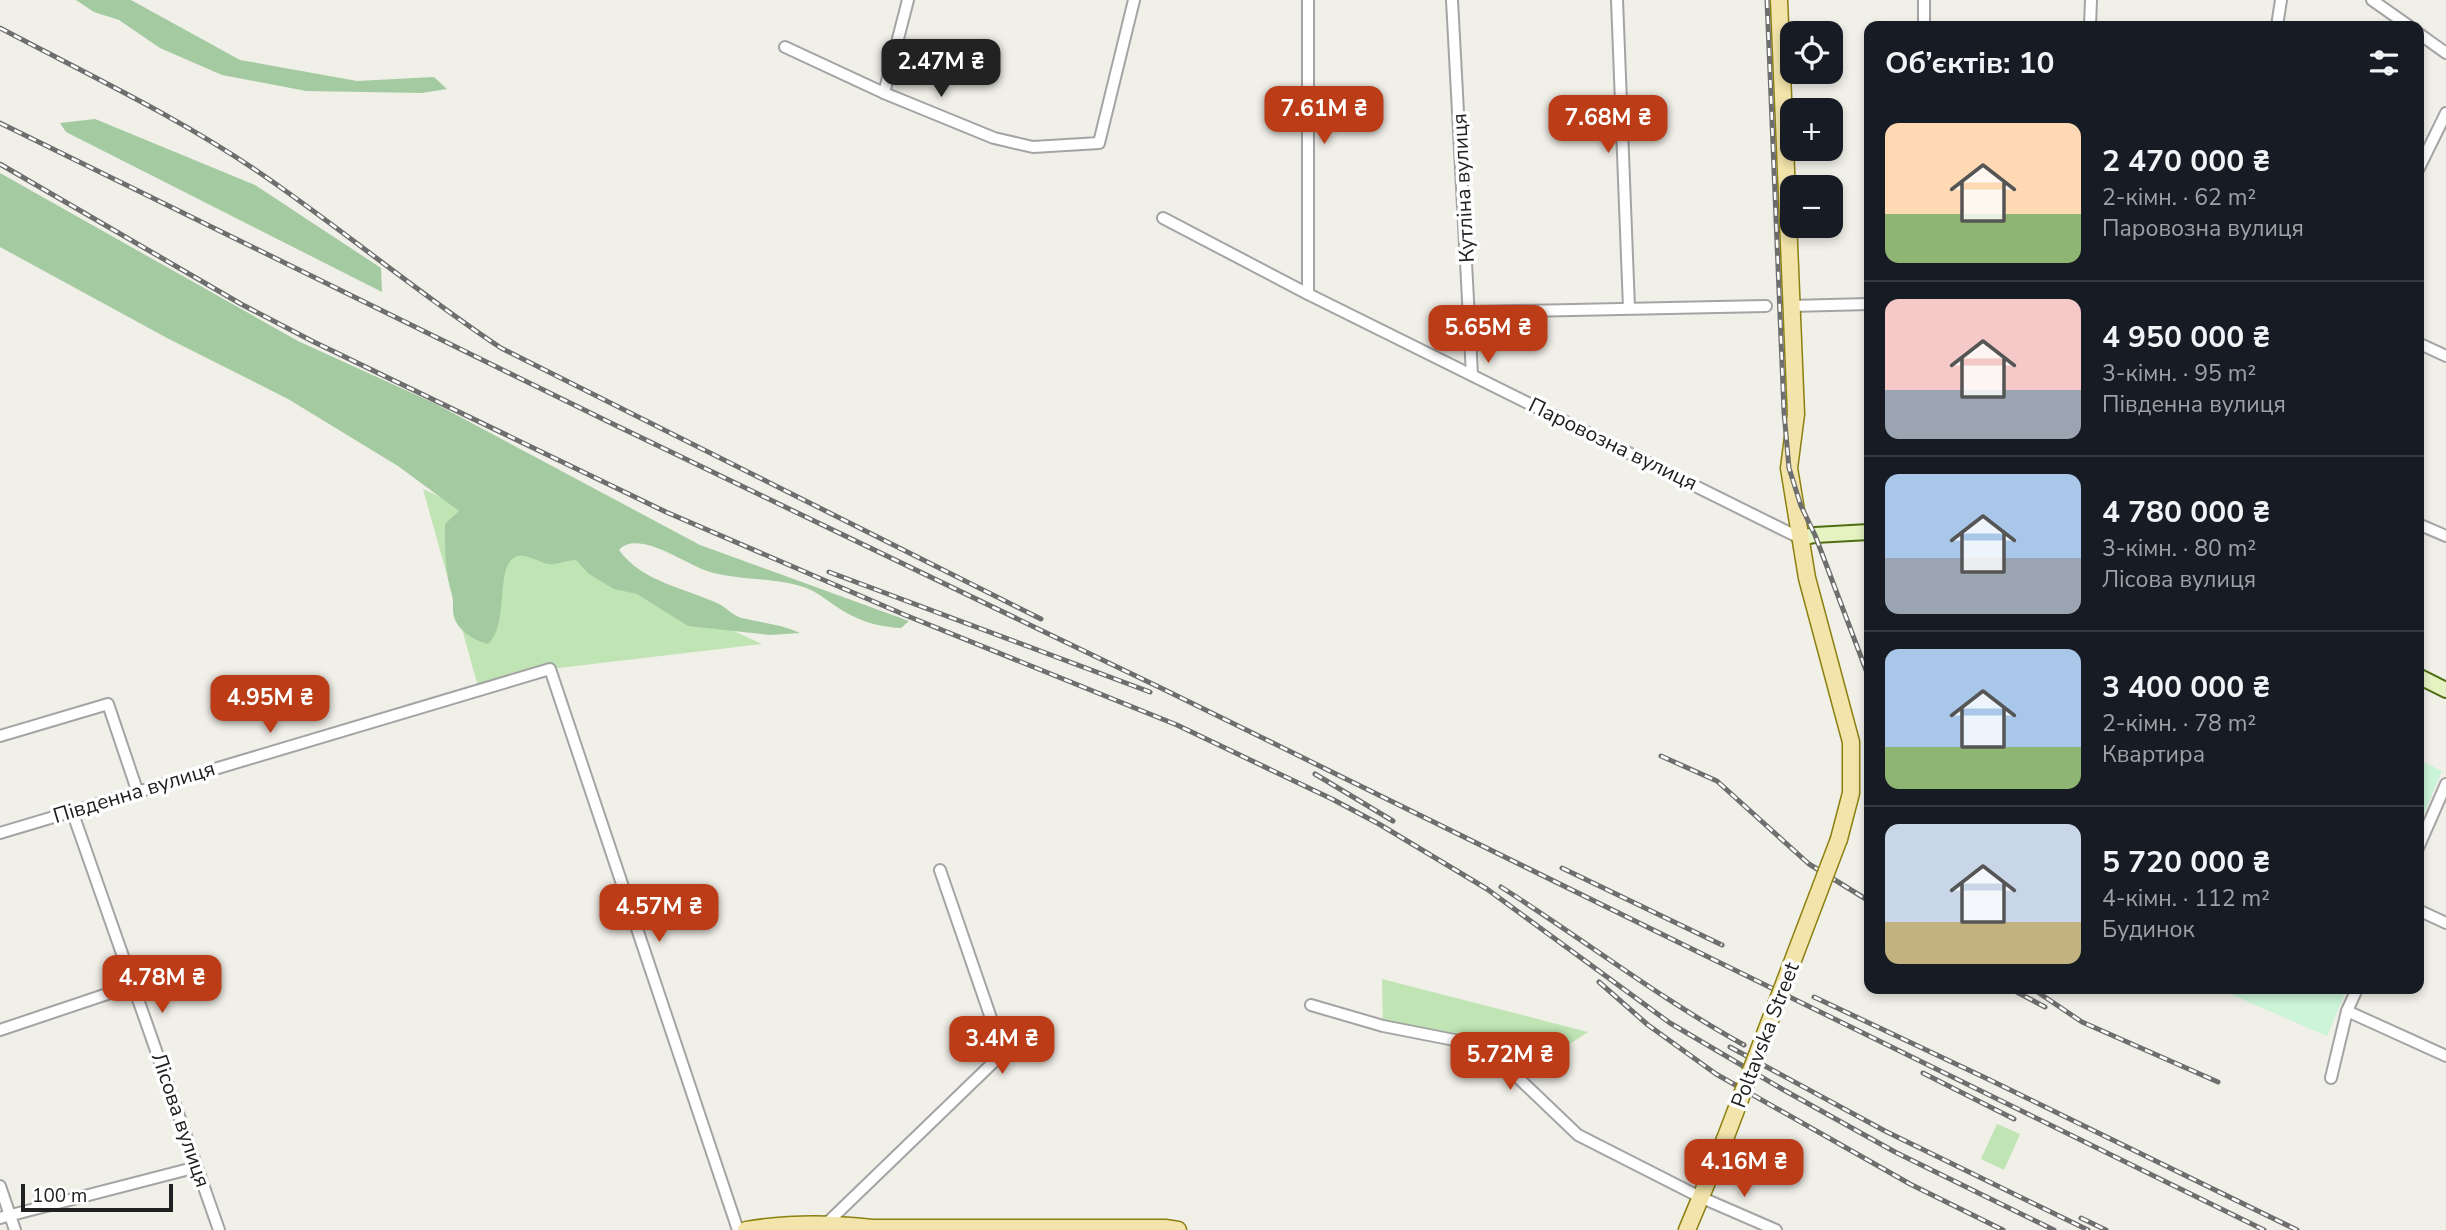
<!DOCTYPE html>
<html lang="uk">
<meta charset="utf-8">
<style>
body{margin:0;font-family:"Nunito Sans",sans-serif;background:#20242c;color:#f1f3f6;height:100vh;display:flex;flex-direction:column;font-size:26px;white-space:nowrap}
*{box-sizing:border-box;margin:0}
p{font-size:23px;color:#9ea1a6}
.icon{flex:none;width:38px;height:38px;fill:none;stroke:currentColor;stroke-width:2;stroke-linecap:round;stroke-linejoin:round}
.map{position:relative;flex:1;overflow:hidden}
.drawer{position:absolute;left:1864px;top:21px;width:560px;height:973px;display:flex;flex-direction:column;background:#171b24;border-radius:14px;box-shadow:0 4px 10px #0003}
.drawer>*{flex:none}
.controls{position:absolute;left:1780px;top:21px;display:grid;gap:14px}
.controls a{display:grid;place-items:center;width:63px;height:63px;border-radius:14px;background:#171b24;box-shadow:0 4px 10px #0003;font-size:35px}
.scale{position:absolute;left:21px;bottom:18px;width:152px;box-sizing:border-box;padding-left:7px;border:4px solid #202020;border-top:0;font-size:19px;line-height:24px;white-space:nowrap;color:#202020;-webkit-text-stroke:5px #fff;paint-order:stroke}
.price{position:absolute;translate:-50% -60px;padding:0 16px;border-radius:14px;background:#bb3c16;color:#fff;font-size:23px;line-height:46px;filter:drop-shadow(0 2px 4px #0008)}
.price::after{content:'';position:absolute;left:50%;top:42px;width:21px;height:16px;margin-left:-10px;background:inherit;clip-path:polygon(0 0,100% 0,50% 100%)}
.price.on{background:#222;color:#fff}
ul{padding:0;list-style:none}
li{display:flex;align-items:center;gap:21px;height:175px;padding:0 21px}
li+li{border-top:2px solid #363941}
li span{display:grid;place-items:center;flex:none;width:196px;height:140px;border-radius:14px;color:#555}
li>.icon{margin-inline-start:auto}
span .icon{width:84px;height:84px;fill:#fffc;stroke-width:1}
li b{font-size:30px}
h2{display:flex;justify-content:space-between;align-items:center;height:84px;padding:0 21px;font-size:30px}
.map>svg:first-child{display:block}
.grass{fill:#c0e4b4}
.forest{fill:#a4caa1}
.park{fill:#cbf4d8}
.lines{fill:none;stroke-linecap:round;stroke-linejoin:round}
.street-casing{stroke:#a4a4a4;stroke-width:14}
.secondary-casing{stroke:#4e6e11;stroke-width:18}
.primary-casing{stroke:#8c8011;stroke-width:19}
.street{stroke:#fff;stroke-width:10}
.secondary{stroke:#e5f3c3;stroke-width:14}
.primary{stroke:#f2e4ab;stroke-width:16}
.rail-casing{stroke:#6e6e6e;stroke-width:5}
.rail{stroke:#fff;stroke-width:2.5;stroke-dasharray:8;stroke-linecap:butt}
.primary-bridge-casing{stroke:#8c8011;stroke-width:19;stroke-linecap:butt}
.primary-bridge{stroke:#f2e4ab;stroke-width:16}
.labels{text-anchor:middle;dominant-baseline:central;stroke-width:7;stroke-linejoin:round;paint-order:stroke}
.street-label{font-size:21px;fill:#202020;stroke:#fff}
</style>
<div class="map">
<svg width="2446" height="1230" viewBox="0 0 2446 1230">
<rect width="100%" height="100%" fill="#f0efe8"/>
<g class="grass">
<path d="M423,489L762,644L550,669L479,690Z"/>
<path d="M1382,979L1588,1032L1518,1078L1485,1046L1383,1026Z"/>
<path d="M1997,1124L2020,1134L2004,1170L1981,1159Z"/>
</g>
<g class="forest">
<path d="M76,0H131L240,60L357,81L434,77L447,89L422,93L306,91L222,75L160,48L119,20L94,12Z"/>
<path d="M95,119L255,185L381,268L382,292L66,132L60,123Z"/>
<path d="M0,173L298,341L436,404L700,545L909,621L901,628C881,627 862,622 845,612C834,606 824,597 813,591C781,576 741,582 707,571C685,564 638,529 619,550C642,582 685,588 719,604C727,608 733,616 742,618C762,623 781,624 800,633L770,635L688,626L637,594L614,589L589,574L576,560C567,560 557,565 549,564C540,563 528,554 518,556C493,563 511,623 488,644C474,640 459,632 454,617C452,610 454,602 452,595C445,572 445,549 445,524L459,511L398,466L288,399L167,338L0,247Z"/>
</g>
<g class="park">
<path d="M2419,760L2442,771L2419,825Z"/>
<path d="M2219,989H2347L2327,1036Z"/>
</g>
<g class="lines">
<defs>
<g id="street">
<path d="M1452,0L1472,375"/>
<path d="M1617,0L1629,308"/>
<path d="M1924,0V26"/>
<path d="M2372,0L2409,26"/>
<path d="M2090,26L2091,0"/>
<path d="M2277,26L2281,0"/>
<path d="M2418,33L2446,53"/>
<path d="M785,47L884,93L994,138L1033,147L1099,143L1134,0"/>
<path d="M884,93L908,0"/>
<path d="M2418,170L2446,113"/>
<path d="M1163,218L1308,294L1800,538"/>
<path d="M1308,294V0"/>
<path d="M1791,306L1869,304"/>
<path d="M1470,312L1766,306"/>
<path d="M2418,343L2446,356"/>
<path d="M2418,524L2446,536"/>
<path d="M0,736L108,704L137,790"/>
<path d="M72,811L219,1230"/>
<path d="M0,833L550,669L738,1230"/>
<path d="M2418,848L2446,784"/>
<path d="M2418,910L2446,923"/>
<path d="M1311,1005L1383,1026L1485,1046L1578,1135L1700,1197L1776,1230"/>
<path d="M2347,1011L2446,1056"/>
<path d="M0,1030L134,985"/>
<path d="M2331,1078L2347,1011L2357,989"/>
<path d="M0,1186L15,1230"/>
<path d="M0,1218L197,1167"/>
<path d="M827,1223L1003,1053L940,870"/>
</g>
<g id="secondary">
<path d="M1800,538L1815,535L1869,532"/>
<path d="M2418,676L2446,690"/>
</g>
<g id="primary">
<path d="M1779,0L1796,414L1789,468L1807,578L1851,742V793L1839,839"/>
<path d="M746,1230C788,1223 829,1223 872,1228H1165L1178,1230"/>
<path d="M1687,1230L1725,1139"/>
</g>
</defs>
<use href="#street" class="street-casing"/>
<use href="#secondary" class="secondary-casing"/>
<use href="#primary" class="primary-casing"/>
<use href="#street" class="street"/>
<use href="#secondary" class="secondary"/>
<use href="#primary" class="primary"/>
<defs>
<g id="rail">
<path d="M1767,0L1784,412L1789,468L1801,506L1815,535L1869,678"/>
<path d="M0,28C87,74 178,117 260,173C342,229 418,293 501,348L1041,619"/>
<path d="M0,123L613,424L1163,689L2264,1230"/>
<path d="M0,164L241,304L312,341L666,512L905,615L1177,725L1332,799L1379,824L1487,889L1670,1023L1782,1089L1895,1152L2054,1230"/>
<path d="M829,572L1150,692"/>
<path d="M1661,756L1717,781L1809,864L1869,901"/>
<path d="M1315,774L1393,821"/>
<path d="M1562,868L1722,945"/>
<path d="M1501,887C1583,939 1659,998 1744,1045"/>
<path d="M1599,982L1648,1025L1716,1074L1910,1184L2003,1230"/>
<path d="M2011,989L2045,1007"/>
<path d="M2033,989L2082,1022L2218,1082"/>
<path d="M1814,997L1992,1081L2297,1230"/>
<path d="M1730,1047L1885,1131L2088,1230"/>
<path d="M1923,1073L2014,1119"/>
<path d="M2081,1218L2106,1230"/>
</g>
</defs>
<use href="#rail" class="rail-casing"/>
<use href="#rail" class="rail"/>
<defs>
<path id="primary-bridge" d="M1725,1139L1839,839"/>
</defs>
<use href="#primary-bridge" class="primary-bridge-casing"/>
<use href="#primary-bridge" class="primary-bridge"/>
</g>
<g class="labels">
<g class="street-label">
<text transform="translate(1463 188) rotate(-93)">Кутліна вулиця</text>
<text transform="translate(1613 444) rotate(26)">Паровозна вулиця</text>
<text transform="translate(134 792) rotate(-17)">Південна вулиця</text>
<text transform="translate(1765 1035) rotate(-69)">Poltavska Street</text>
<text transform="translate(181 1120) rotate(71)">Лісова вулиця</text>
</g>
</g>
</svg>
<div class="controls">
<a><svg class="icon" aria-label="locate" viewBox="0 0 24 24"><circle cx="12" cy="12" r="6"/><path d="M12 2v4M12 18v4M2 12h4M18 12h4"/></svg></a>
<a>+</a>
<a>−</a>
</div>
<div class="scale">100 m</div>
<b class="price on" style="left:941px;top:99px">2.47M ₴</b>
<b class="price" style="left:1324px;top:146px">7.61M ₴</b>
<b class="price" style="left:1608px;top:155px">7.68M ₴</b>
<b class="price" style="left:1488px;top:365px">5.65M ₴</b>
<b class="price" style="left:270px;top:735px">4.95M ₴</b>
<b class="price" style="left:659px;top:944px">4.57M ₴</b>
<b class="price" style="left:162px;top:1015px">4.78M ₴</b>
<b class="price" style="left:1002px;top:1076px">3.4M ₴</b>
<b class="price" style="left:1510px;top:1092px">5.72M ₴</b>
<b class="price" style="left:1744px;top:1199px">4.16M ₴</b>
<section class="drawer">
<h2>Об’єктів: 10<svg class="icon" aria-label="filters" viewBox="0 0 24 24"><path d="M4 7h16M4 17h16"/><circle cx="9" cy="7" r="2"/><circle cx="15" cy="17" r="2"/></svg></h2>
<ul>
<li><span style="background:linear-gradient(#ffd9b3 65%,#8fb573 0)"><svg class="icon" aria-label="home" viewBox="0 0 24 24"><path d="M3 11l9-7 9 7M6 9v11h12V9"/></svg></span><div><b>2 470 000 ₴</b><p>2-кімн. · 62 m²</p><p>Паровозна вулиця</p></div></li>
<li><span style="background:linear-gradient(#f6c9c9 65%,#9aa5b1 0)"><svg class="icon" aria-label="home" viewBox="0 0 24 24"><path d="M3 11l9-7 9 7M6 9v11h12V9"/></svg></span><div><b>4 950 000 ₴</b><p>3-кімн. · 95 m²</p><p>Південна вулиця</p></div></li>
<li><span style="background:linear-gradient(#a9c7e8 60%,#9aa5b1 0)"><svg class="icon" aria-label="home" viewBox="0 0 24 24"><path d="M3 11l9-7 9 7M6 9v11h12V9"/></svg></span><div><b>4 780 000 ₴</b><p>3-кімн. · 80 m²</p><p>Лісова вулиця</p></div></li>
<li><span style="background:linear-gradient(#a9c7e8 70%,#8fb573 0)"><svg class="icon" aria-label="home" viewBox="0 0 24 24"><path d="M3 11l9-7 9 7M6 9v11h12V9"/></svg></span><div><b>3 400 000 ₴</b><p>2-кімн. · 78 m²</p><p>Квартира</p></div></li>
<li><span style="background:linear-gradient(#c9d6e8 70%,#c2b280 0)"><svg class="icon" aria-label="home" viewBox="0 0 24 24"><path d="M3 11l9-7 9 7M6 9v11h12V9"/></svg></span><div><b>5 720 000 ₴</b><p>4-кімн. · 112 m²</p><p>Будинок</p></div></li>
</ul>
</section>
</div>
